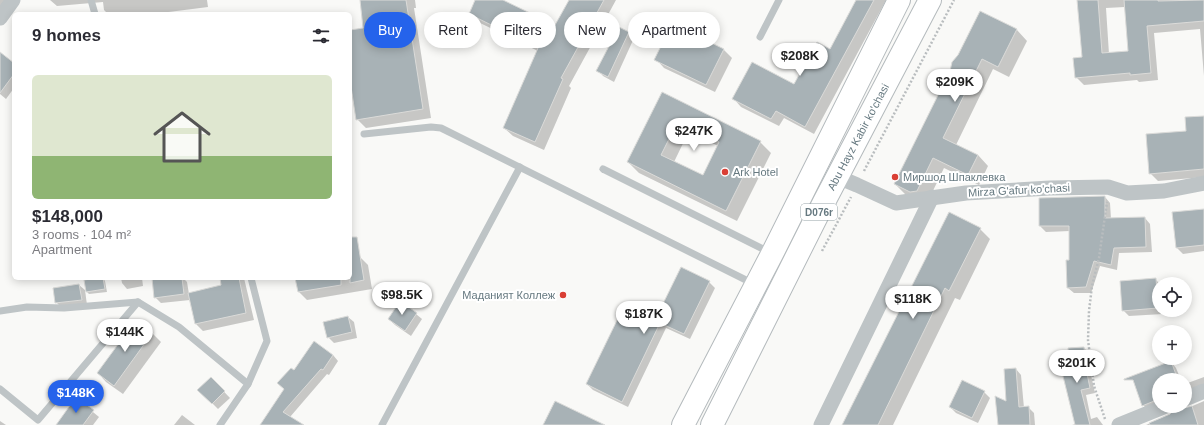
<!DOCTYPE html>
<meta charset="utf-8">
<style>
body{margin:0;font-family:Helvetica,sans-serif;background:#f2f2f3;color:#2b2b33;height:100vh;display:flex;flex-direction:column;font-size:15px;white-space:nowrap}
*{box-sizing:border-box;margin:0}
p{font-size:13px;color:#7c7c81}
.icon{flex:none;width:22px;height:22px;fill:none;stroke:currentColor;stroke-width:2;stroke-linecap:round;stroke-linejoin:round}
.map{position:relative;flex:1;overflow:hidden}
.sheet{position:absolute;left:12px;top:12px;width:340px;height:268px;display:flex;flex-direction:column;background:#fff;border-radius:6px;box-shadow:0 2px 10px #0003}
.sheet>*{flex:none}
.hud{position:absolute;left:364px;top:12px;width:380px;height:36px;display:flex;gap:8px}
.tools{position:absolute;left:1152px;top:277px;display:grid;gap:8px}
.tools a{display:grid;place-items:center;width:40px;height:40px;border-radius:50%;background:#fff;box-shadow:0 2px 10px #0003;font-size:20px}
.price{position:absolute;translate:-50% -34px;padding:0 9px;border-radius:14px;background:#fff;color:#222;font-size:13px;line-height:26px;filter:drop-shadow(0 1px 2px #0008)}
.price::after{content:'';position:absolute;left:50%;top:24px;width:12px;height:9px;margin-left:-6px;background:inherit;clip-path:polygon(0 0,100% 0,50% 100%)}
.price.selected{background:#2563eb;color:#fff}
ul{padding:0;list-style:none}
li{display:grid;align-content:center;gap:8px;height:212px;padding:0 20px}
li span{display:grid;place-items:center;height:124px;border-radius:6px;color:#555}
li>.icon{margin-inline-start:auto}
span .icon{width:72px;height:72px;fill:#fffc;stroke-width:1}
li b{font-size:17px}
h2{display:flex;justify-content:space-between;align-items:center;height:48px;padding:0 20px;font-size:17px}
.chip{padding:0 14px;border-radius:18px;background:#fff;box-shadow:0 2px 10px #0003;font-size:14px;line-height:36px}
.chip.selected{background:#2563eb;color:#fff}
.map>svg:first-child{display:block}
.shadow{fill:#0003;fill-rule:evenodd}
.building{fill:#a8b2b6;stroke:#dbdbd9;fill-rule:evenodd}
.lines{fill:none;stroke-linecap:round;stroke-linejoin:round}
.primary-casing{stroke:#b4babd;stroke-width:24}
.path{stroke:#b9bdbf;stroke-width:2.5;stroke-dasharray:2 2;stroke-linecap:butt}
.service{stroke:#bec4c6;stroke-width:7}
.minor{stroke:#bec4c6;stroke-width:15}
.primary{stroke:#fff;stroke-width:22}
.poi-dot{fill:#da3f35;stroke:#fff;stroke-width:1.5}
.labels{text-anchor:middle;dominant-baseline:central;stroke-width:4;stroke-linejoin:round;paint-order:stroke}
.shield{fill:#fff;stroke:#94a1a6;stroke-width:1}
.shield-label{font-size:10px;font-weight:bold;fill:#667980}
.street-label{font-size:11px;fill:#667980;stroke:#fff}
.poi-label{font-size:11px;fill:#667980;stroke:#fff;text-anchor:start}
</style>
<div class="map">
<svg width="1204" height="425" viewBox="0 0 1204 425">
<rect width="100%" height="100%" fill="#f9f9f7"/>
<g class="shadow">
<path d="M0,0H12L0,16Z"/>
<path d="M50,0H207L208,7L153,14H108L104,10L103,2L57,6Z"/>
<path d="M361,0H415L416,8H414L431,118L366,128L357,119L350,73V31L365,28Z"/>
<path d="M477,0H501L556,26L570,0H616L569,86L571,88L544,150L513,136L504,128L538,51L478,22L470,14Z"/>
<path d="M857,0H886L814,134L784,118L779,126L741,107L734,99L795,85L831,50Z"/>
<path d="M1078,0H1130V3L1160,0H1204V76L1200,29L1154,33L1158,80L1139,82L1137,80L1084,85L1076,77L1083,58ZM1125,7L1129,52L1109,54L1106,8Z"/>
<path d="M1017,30L1027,41L1009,77L993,69L956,145L978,155L988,166L979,185L944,168L928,201L906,195L895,184L951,71Z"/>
<path d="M628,32L634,38L614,82L603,76L598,70Z"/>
<path d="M723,49L732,58L715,92L664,68L656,59Z"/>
<path d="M0,56L14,64V88L6,99L0,94Z"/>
<path d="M662,94L760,142L771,153L737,221L639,173L628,162ZM689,131L718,146L703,176L674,162Z"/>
<path d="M1204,117V177L1158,181L1150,173L1187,131Z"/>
<path d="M1105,197L1110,203L1111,219L1145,218L1150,224L1152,252L1119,253L1117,270L1100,266L1091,293H1074L1068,288L1070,261V231L1046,232L1040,226Z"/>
<path d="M1204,210V251L1183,254L1177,248Z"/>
<path d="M980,229L990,239L960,300L955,298L893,425H844Z"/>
<path d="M360,257L368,265L372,289L307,300L299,292L296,278H350V259Z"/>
<path d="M103,278L105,281L107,292L89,294L87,292Z"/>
<path d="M121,278H142L143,286L127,289L122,283Z"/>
<path d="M167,278H183L187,282L189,294L223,286L221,278H244L254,320L203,331L196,324L190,300L161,303L155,297Z"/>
<path d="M1155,279L1160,284L1159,310H1163V314L1129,316L1123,310Z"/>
<path d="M709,282L715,288L690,339L666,328L628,407L593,390L587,384Z"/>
<path d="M79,285L85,290L87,305L62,308L56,302Z"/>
<path d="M416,314L422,319L411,336L395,325L389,319Z"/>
<path d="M348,317L354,322L357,338L334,343L328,337Z"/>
<path d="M136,321L152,333L161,342L123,394L106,382L98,373Z"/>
<path d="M1084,348L1089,353L1091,375L1095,393L1086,395L1091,419L1097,417L1103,425H1072L1076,424L1070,365Z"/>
<path d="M333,355L338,361L329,375L327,374L290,417L299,425H261L285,390L294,372Z"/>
<path d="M1171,362L1176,368L1181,380H1159V406L1149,411L1143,405L1133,376Z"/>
<path d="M1016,369L1021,375L1024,408L1028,407L1034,413L1035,425H999L1007,403Z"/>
<path d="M1204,377V389L1185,398V384Z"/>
<path d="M211,378L230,398L218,409L199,390Z"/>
<path d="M984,392L990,398L978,423L956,413L950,407Z"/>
<path d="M76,398L99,417L93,425H57Z"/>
<path d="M1204,401V425H1146L1170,415L1174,412L1176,406H1182V408H1188Z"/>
<path d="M182,415L195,425H174Z"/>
<path d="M0,421L6,425H0Z"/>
</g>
<g class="building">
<path d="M360,0H406L423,109L356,120L350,80V30L363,28Z"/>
<path d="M475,0H503L555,25L569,0H604L561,78L563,79L535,142L503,128L538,48L469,14Z"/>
<path d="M856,0H874L805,127L776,111L771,119L732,99L752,62L794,84L817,42L830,49Z"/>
<path d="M1077,0H1098L1102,53L1128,51L1124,0H1158V1L1204,0V21L1147,26L1151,73L1130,75V73L1075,78L1073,58L1082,57Z"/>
<path d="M980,11L1017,29L998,67L982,59L943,138L978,155L968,175L933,158L917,191L910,192L894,184L950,71L952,62L958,55Z"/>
<path d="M672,24L724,49L706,85L654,60Z"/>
<path d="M619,27L629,32L608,77L596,71Z"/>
<path d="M0,52L14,63V74L0,93Z"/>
<path d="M662,92L761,141L726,211L627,162ZM678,121L719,142L703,175L661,155Z"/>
<path d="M1204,116V169L1149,174L1146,134L1186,131L1185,117Z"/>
<path d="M1105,196V218L1145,217L1146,247L1114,248L1111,265L1094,261L1086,287L1067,288L1066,260H1069V226H1039V198Z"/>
<path d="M1204,209V245L1176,248L1172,212Z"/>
<path d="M949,212L981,228L949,291L945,288L878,425H842Z"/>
<path d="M350,237H357L364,280L350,283Z"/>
<path d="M681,267L710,281L684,334L660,323L622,402L586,384L624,306L656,321L655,320Z"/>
<path d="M97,278H103L105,289L86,292L84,280Z"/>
<path d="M152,278H182L184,294L154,298Z"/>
<path d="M220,278H239L246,313L195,324L188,293L221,285Z"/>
<path d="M295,278H341V285L298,292Z"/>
<path d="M1156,278L1158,308L1122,311L1120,281Z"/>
<path d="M79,284L82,300L55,303L53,288Z"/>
<path d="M400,301L417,313L405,331L388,319Z"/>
<path d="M348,316L352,332L327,338L323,322Z"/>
<path d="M136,320L153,332L114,386L97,373Z"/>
<path d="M314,341L333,355L323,370L321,369L283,412L304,425H260L284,389L277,383L291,368L294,370Z"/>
<path d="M1084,347L1086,369L1090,388L1081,390L1090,425H1075L1060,364H1069L1068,348Z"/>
<path d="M1171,361L1178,380H1159V399L1142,406L1133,380H1124V379Z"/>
<path d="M1016,368L1019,407L1029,406L1030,425H998L995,396L1006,401L1004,369Z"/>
<path d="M211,377L225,391L212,404L197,390Z"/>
<path d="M962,380L985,391L972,418L949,407Z"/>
<path d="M76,397L94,410L83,425H56Z"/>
<path d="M555,401L605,425H543Z"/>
<path d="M1175,406L1184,408L1192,406L1198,425H1150L1149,423L1170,414L1173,411Z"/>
</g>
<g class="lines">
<defs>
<g id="primary">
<path d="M683,425L772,254L899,0"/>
<path d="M712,425L824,202L930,0"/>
</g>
</defs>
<use href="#primary" class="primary-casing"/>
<g class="path">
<path d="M864,171L954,0"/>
<path d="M822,251L851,197"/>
<path d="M1105,419L1094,386L1088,340L1089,311L1092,286L1099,258L1107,202"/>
</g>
<g class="service">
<path d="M91,0L95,14"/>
<path d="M760,37L779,0"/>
<path d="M364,134L431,127L441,128L754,284"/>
<path d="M603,169L771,253"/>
<path d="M0,311L27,307L64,308L138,302L179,327L248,384L220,425"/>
<path d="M248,384L267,341L251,278"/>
<path d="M0,389L38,420L138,302"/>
<path d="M382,425L520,167"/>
</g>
<g class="minor">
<path d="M0,18L13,0"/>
<path d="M838,177L857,185L896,203L966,193L1050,188L1108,187L1127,193L1164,191L1204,183"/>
<path d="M1185,399L1204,391"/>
<path d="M821,425L932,197"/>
<path d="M1119,425L1166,406"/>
</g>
<use href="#primary" class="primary"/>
</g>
<g class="poi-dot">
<circle cx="725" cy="172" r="4"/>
<circle cx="895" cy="177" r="4"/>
<circle cx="563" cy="295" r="4"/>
</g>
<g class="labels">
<rect class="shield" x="801" y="204" width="36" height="16" rx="3"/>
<g class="shield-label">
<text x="819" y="212">D076r</text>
</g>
<g class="street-label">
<text transform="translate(858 137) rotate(-62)">Abu Hayz Kabir ko'chasi</text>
<text transform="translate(1019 190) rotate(-3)">Mirza G'afur ko'chasi</text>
</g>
<g class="poi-label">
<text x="733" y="172">Ark Hotel</text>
<text x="903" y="177">Миршод Шпаклевка</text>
<text x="555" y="295" text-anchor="end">Маданият Коллеж</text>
</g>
</g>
</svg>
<div class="tools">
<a><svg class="icon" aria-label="locate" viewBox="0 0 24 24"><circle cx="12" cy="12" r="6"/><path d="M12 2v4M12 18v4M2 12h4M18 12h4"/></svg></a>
<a>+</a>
<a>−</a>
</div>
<b class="price" style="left:800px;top:77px">$208K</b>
<b class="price" style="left:955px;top:103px">$209K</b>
<b class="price" style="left:694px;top:152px">$247K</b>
<b class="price" style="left:402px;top:316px">$98.5K</b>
<b class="price" style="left:913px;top:320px">$118K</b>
<b class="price" style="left:644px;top:335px">$187K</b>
<b class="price" style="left:125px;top:353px">$144K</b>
<b class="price" style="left:1077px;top:384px">$201K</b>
<b class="price selected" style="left:76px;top:414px">$148K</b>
<div class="hud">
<a class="chip selected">Buy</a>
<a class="chip">Rent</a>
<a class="chip">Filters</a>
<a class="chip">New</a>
<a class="chip">Apartment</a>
</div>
<section class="sheet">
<h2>9 homes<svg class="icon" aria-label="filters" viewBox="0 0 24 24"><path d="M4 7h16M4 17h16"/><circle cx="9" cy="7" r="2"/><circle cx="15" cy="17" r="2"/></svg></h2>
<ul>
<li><span style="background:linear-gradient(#dfe7d0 65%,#8fb573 0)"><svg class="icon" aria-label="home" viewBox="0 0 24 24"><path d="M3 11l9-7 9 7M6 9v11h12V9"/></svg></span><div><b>$148,000</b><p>3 rooms · 104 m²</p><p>Apartment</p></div></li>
</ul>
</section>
</div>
